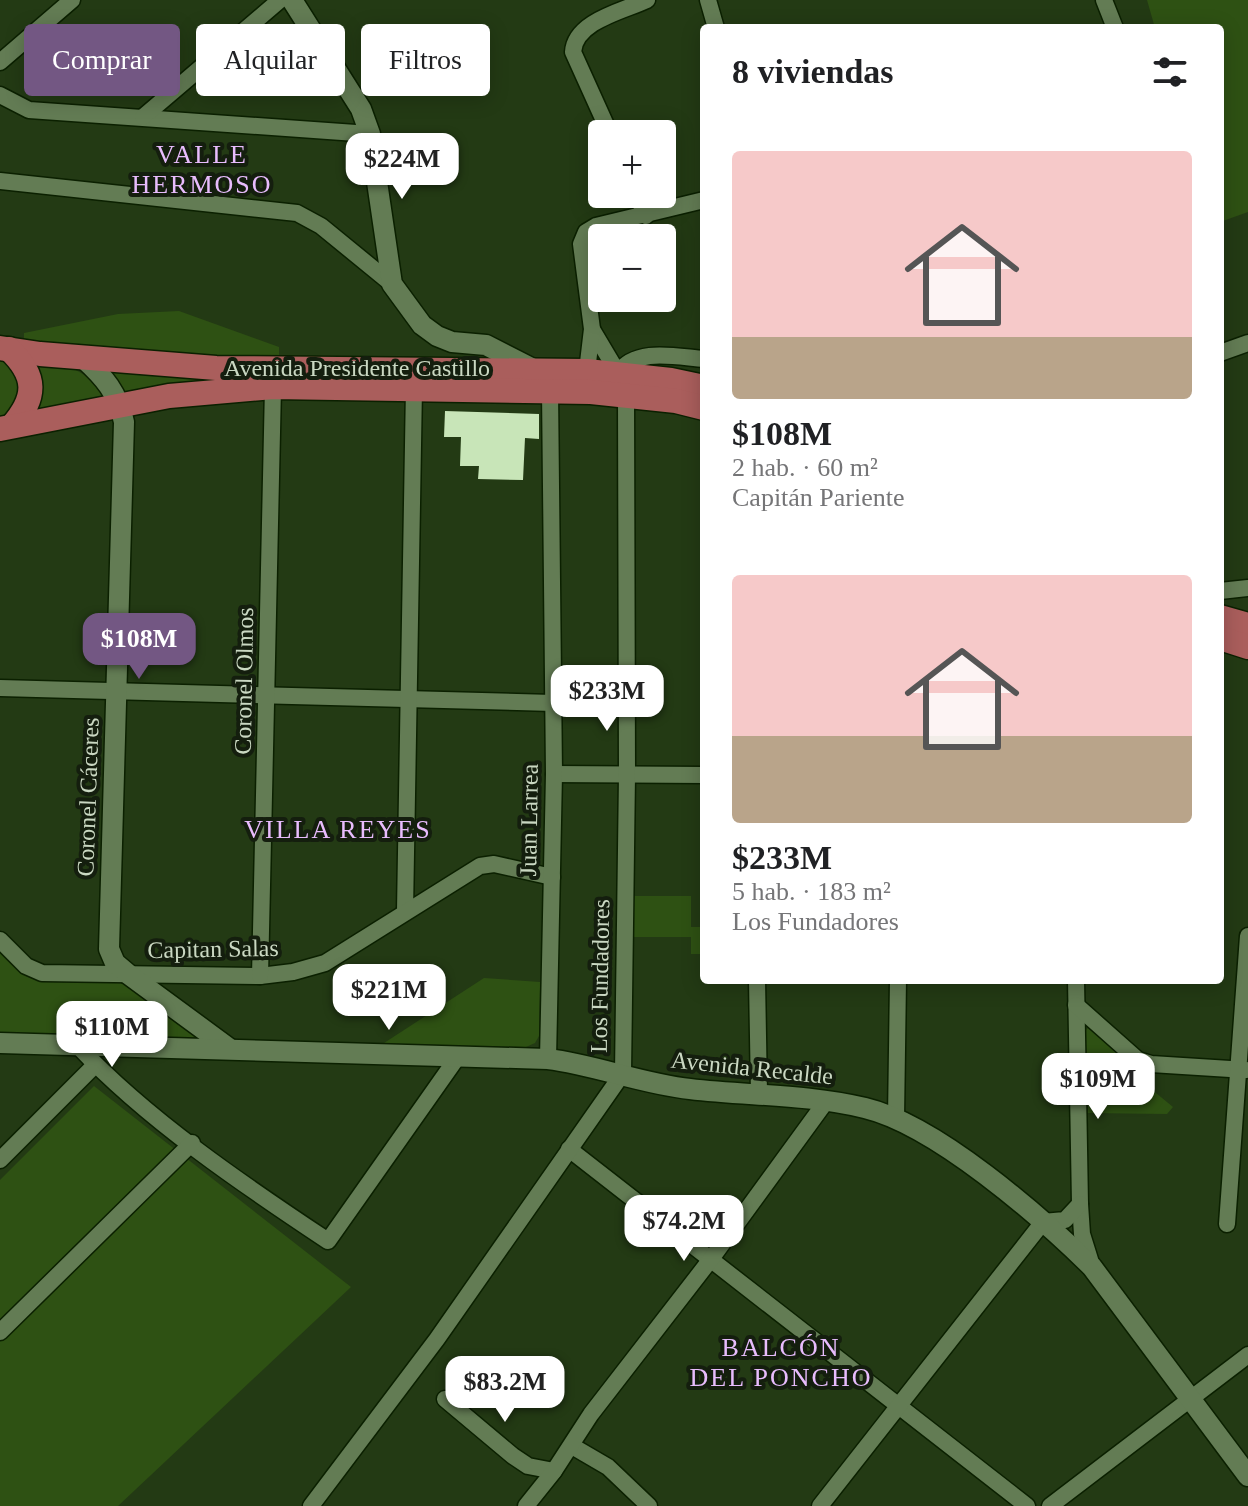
<!DOCTYPE html>
<html lang="es">
<meta charset="utf-8">
<style>
body{margin:0;font-family:"Times New Roman",serif;background:#f6f6f6;color:#202124;height:100vh;display:flex;flex-direction:column;font-size:30px;white-space:nowrap}
*{box-sizing:border-box;margin:0}
p{font-size:26px;color:#757577}
.icon{flex:none;width:44px;height:44px;fill:none;stroke:currentColor;stroke-width:2;stroke-linecap:round;stroke-linejoin:round}
.map{position:relative;flex:1;overflow:hidden}
.side{position:absolute;left:700px;top:24px;width:524px;height:960px;display:flex;flex-direction:column;background:#fff;border-radius:8px;box-shadow:0 4px 20px #0003}
.side>*{flex:none}
.banner{position:absolute;left:24px;top:24px;width:556px;height:72px;display:flex;gap:16px}
.fabs{position:absolute;left:588px;top:120px;display:grid;gap:16px}
.fabs a{display:grid;place-items:center;width:88px;height:88px;border-radius:8px;background:#fff;box-shadow:0 4px 20px #0003;font-size:40px}
.price{position:absolute;translate:-50% -68px;padding:0 18px;border-radius:16px;background:#fff;color:#222;font-size:26px;line-height:52px;filter:drop-shadow(0 2px 4px #0008)}
.price::after{content:'';position:absolute;left:50%;top:48px;width:24px;height:18px;margin-left:-12px;background:inherit;clip-path:polygon(0 0,100% 0,50% 100%)}
.price.selected{background:#735783;color:#fff}
ul{padding:0;list-style:none}
li{display:grid;align-content:center;gap:16px;height:424px;padding:0 32px}
li span{display:grid;place-items:center;height:248px;border-radius:8px;color:#555}
li>.icon{margin-inline-start:auto}
span .icon{width:144px;height:144px;fill:#fffc;stroke-width:1}
li b{font-size:34px}
h2{display:flex;justify-content:space-between;align-items:center;height:96px;padding:0 32px;font-size:34px}
.pill{padding:0 28px;border-radius:8px;background:#fff;box-shadow:0 4px 20px #0003;font-size:28px;line-height:72px}
.pill.selected{background:#735783;color:#fff}
.map>svg:first-child{display:block}
.green{fill:#2e5113}
.building{fill:#c8e5b8}
.lines{fill:none;stroke-linecap:round;stroke-linejoin:round}
.minor-casing{stroke:#0b2000;stroke-width:19}
.tertiary-casing{stroke:#0b2000;stroke-width:23}
.primary-casing{stroke:#0b2000;stroke-width:27}
.minor{stroke:#637c54;stroke-width:16}
.tertiary{stroke:#637c54;stroke-width:20}
.primary{stroke:#aa5e5c;stroke-width:24}
.labels{text-anchor:middle;dominant-baseline:central;stroke-width:8;stroke-linejoin:round;paint-order:stroke}
.street-label{font-size:24px;fill:#cad8c2;stroke:#141e0e}
.neighbourhood-label{font-size:26px;letter-spacing:2px;fill:#e8bcfd;stroke:#141e0e}
</style>
<div class="map">
<svg width="1248" height="1506" viewBox="0 0 1248 1506">
<rect width="100%" height="100%" fill="#233a14"/>
<g class="green">
<path d="M1147,0H1248V212L1220,222V28H1155Z"/>
<path d="M179,311L279,347V359H218L24,344V333L118,314Z"/>
<path d="M0,357L10,361L23,392L7,415L0,418Z"/>
<path d="M35,361C73,365 81,369 108,397L34,410Z"/>
<path d="M108,370L245,375L123,394Z"/>
<path d="M634,896H691V927H704V954H691V937H634Z"/>
<path d="M0,950L26,975L35,978L129,982L199,1035L198,1039L0,1034Z"/>
<path d="M484,978L540,982L539,1036L535,1043L526,1047L381,1045Z"/>
<path d="M1088,1028L1128,1062L1145,1072V1084L1173,1107L1167,1114L1087,1113L1085,1031Z"/>
<path d="M94,1086L351,1287L118,1506H0V1180Z"/>
</g>
<path class="building" d="M445,411L539,414V439L525,438L523,480L478,479L479,466H460L461,437H444Z"/>
<g class="lines">
<defs>
<g id="minor">
<path d="M708,0L716,28"/>
<path d="M1104,0L1115,28"/>
<path d="M0,62L72,0"/>
<path d="M0,95L29,110L370,134"/>
<path d="M143,117L280,0"/>
<path d="M610,134L573,52C575,21 623,11 647,0"/>
<path d="M0,181L297,213L321,226L392,284"/>
<path d="M636,194L646,216"/>
<path d="M593,331L618,373C636,347 676,357 704,359"/>
<path d="M1220,353L1248,343"/>
<path d="M587,371L592,329L581,244L586,232L596,226L704,200"/>
<path d="M1220,591L1248,588"/>
<path d="M0,688L553,703"/>
<path d="M554,774L704,775"/>
<path d="M405,911L414,387"/>
<path d="M0,940L26,966L42,973L260,976L293,972L325,963L480,866L494,864L552,877"/>
<path d="M260,976L273,387"/>
<path d="M757,980L759,1093"/>
<path d="M1076,980L1080,1204L1082,1234L1092,1266"/>
<path d="M1076,1005L1138,1060L1151,1064L1246,1070"/>
<path d="M78,1046C146,1119 245,1186 328,1241L459,1055"/>
<path d="M548,1059L554,774L550,390"/>
<path d="M896,1118L898,980"/>
<path d="M569,1149L1027,1506"/>
<path d="M0,1160L95,1065"/>
<path d="M1227,1224L1248,936"/>
<path d="M0,1332L192,1143"/>
<path d="M445,1399L513,1456L528,1466L554,1471"/>
<path d="M572,1446L608,1467L649,1506"/>
<path d="M311,1506L437,1339L623,1073L627,775L626,394"/>
<path d="M526,1506L554,1471L591,1414L711,1259L827,1100"/>
<path d="M820,1506L1043,1222L1065,1220L1080,1204"/>
<path d="M1050,1506L1248,1355"/>
</g>
<g id="tertiary">
<path d="M292,0L361,109L370,134L392,284L422,325L437,336L452,342L486,345L535,370"/>
<path d="M83,358C104,377 118,393 124,422L109,949L115,963L128,974L230,1049"/>
<path d="M0,1043L548,1059C596,1065 642,1084 690,1089C749,1096 807,1094 865,1108C936,1125 1040,1216 1092,1267L1248,1476"/>
</g>
<g id="primary">
<path d="M0,348L40,354L216,368L587,371L671,380L704,387"/>
<path d="M9,349C37,376 37,397 12,426"/>
<path d="M0,429L169,396L273,387L591,392L676,401L704,408"/>
<path d="M1220,617L1248,625"/>
<path d="M1220,638L1248,647"/>
</g>
</defs>
<use href="#minor" class="minor-casing"/>
<use href="#tertiary" class="tertiary-casing"/>
<use href="#primary" class="primary-casing"/>
<use href="#minor" class="minor"/>
<use href="#tertiary" class="tertiary"/>
<use href="#primary" class="primary"/>
</g>
<g class="labels">
<g class="street-label">
<text x="357" y="368">Avenida Presidente Castillo</text>
<text transform="translate(244 681) rotate(-89)">Coronel Olmos</text>
<text transform="translate(88 797) rotate(-88)">Coronel Cáceres</text>
<text transform="translate(529 820) rotate(-89)">Juan Larrea</text>
<text transform="translate(213 949) rotate(-1)">Capitan Salas</text>
<text transform="translate(600 976) rotate(-89)">Los Fundadores</text>
<text transform="translate(752 1068) rotate(6)">Avenida Recalde</text>
</g>
<g class="neighbourhood-label">
<text x="202" y="154">VALLE<tspan x="202" dy="30">HERMOSO</tspan></text>
<text x="338" y="829">VILLA REYES</text>
<text x="781" y="1347">BALCÓN<tspan x="781" dy="30">DEL PONCHO</tspan></text>
</g>
</g>
</svg>
<div class="fabs">
<a>+</a>
<a>−</a>
</div>
<b class="price" style="left:402px;top:201px">$224M</b>
<b class="price selected" style="left:139px;top:681px">$108M</b>
<b class="price" style="left:607px;top:733px">$233M</b>
<b class="price" style="left:389px;top:1032px">$221M</b>
<b class="price" style="left:112px;top:1069px">$110M</b>
<b class="price" style="left:1098px;top:1121px">$109M</b>
<b class="price" style="left:684px;top:1263px">$74.2M</b>
<b class="price" style="left:505px;top:1424px">$83.2M</b>
<div class="banner">
<a class="pill selected">Comprar</a>
<a class="pill">Alquilar</a>
<a class="pill">Filtros</a>
</div>
<section class="side">
<h2>8 viviendas<svg class="icon" aria-label="filters" viewBox="0 0 24 24"><path d="M4 7h16M4 17h16"/><circle cx="9" cy="7" r="2"/><circle cx="15" cy="17" r="2"/></svg></h2>
<ul>
<li><span style="background:linear-gradient(#f6c9c9 75%,#b9a48a 0)"><svg class="icon" aria-label="home" viewBox="0 0 24 24"><path d="M3 11l9-7 9 7M6 9v11h12V9"/></svg></span><div><b>$108M</b><p>2 hab. · 60 m²</p><p>Capitán Pariente</p></div></li>
<li><span style="background:linear-gradient(#f6c9c9 65%,#b9a48a 0)"><svg class="icon" aria-label="home" viewBox="0 0 24 24"><path d="M3 11l9-7 9 7M6 9v11h12V9"/></svg></span><div><b>$233M</b><p>5 hab. · 183 m²</p><p>Los Fundadores</p></div></li>
</ul>
</section>
</div>
